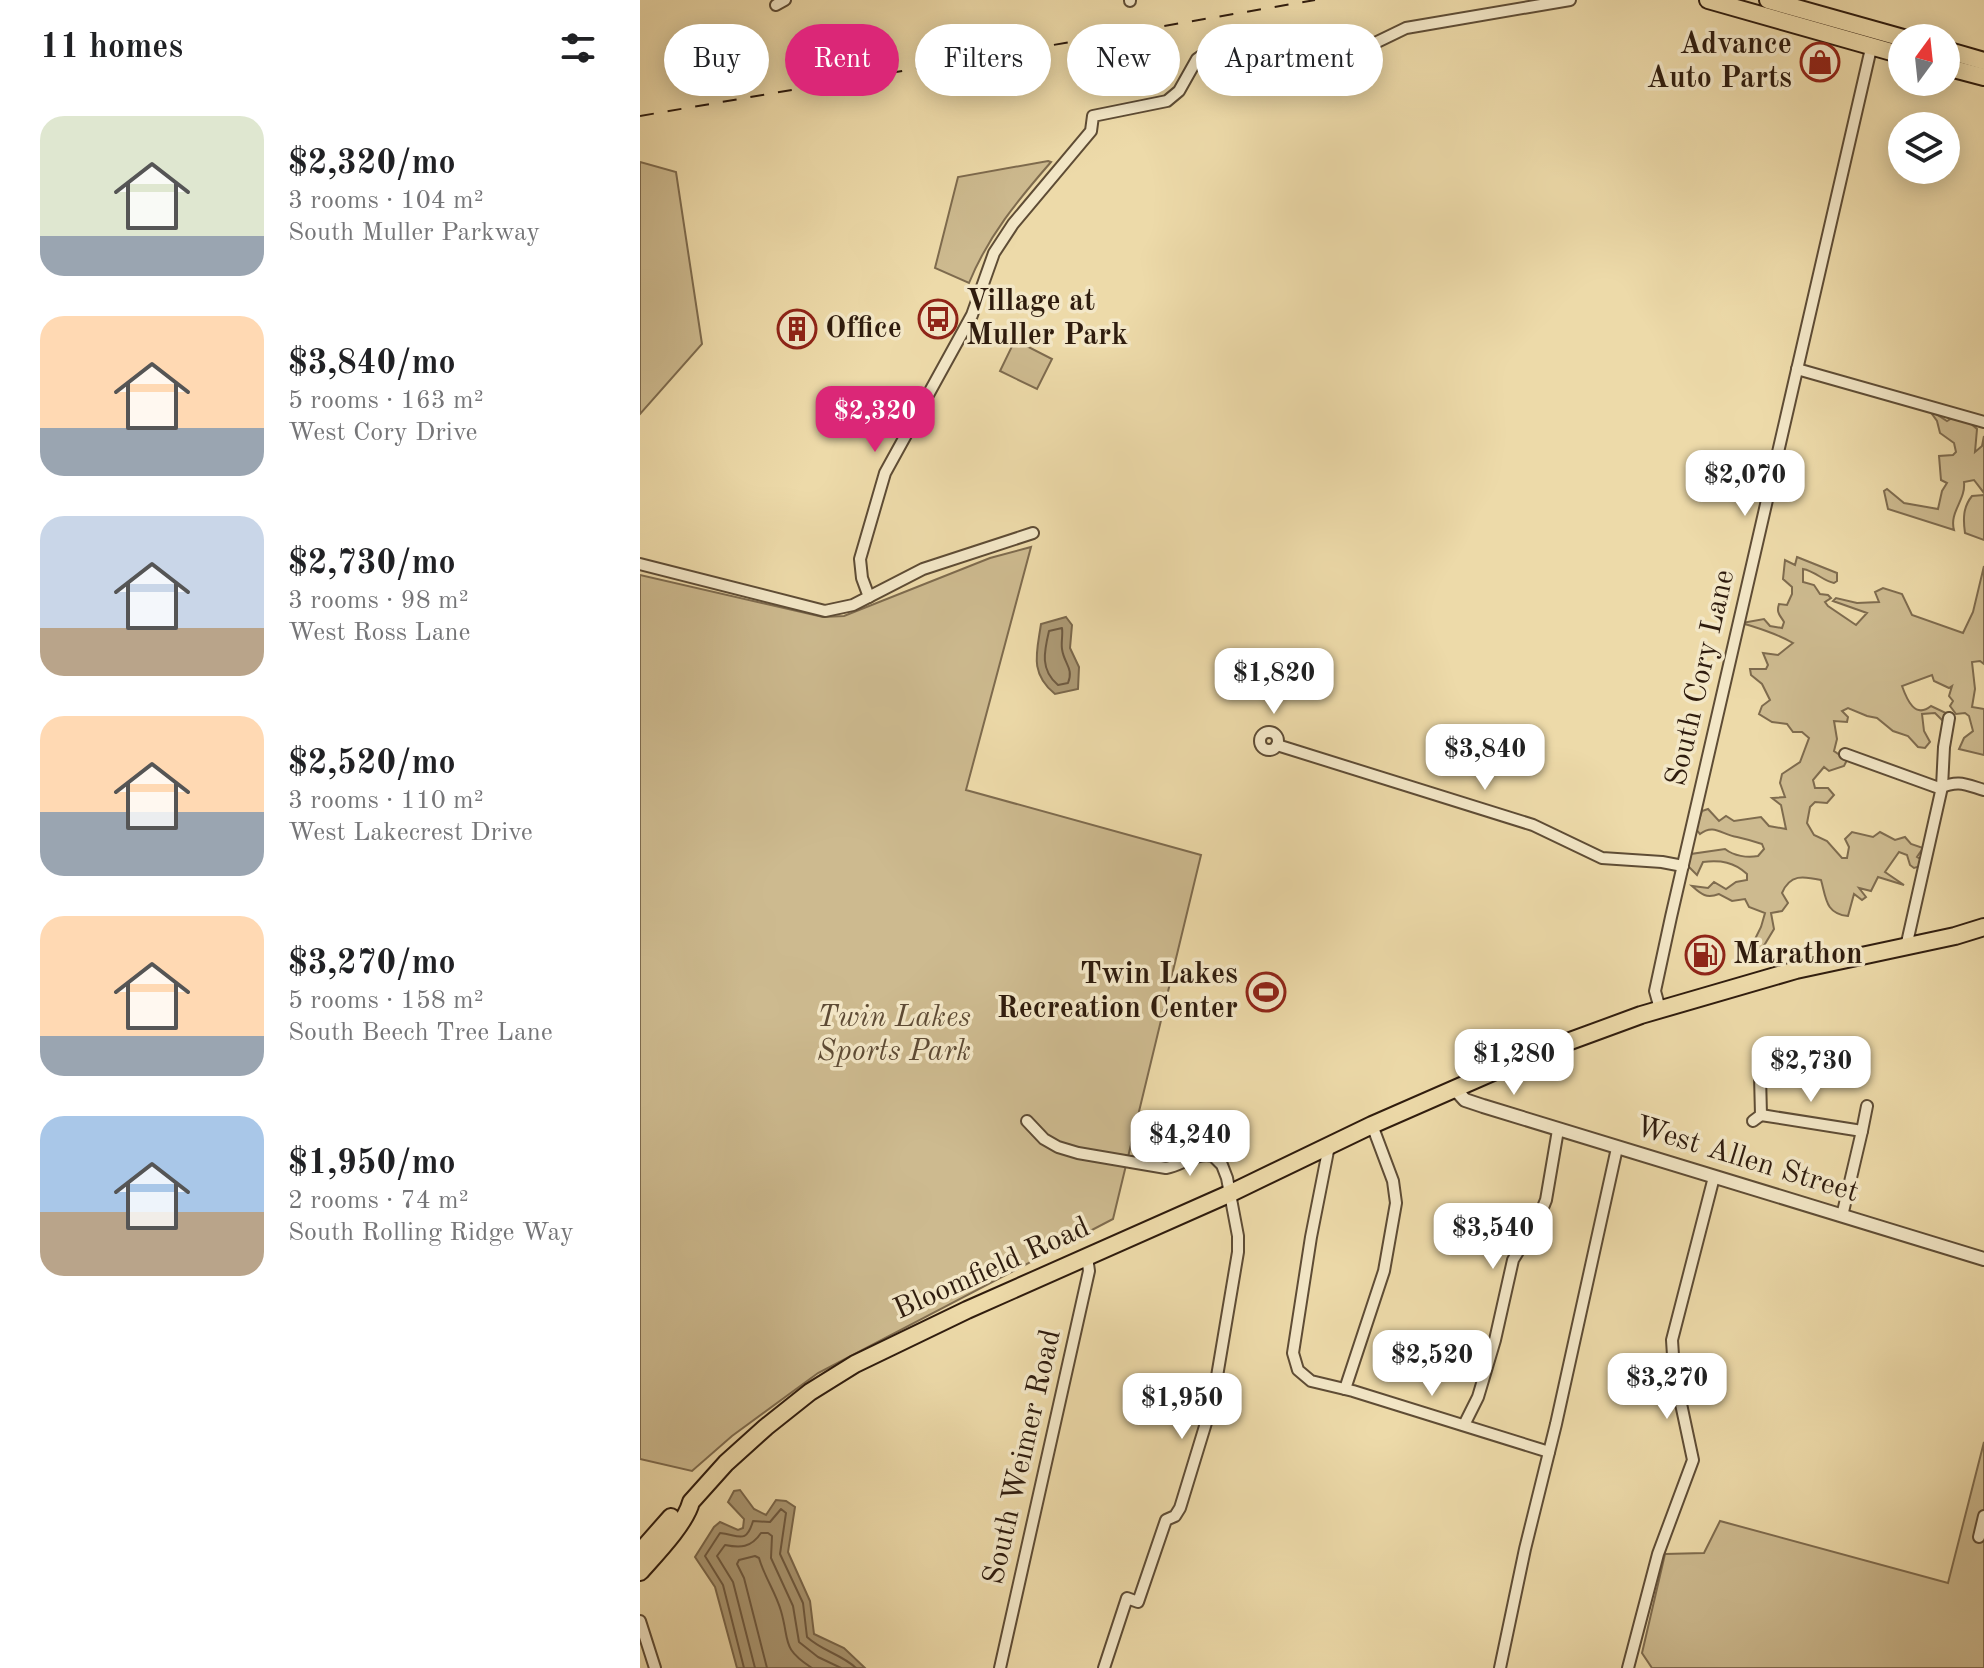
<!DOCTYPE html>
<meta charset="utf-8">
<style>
body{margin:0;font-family:"Old Standard TT",serif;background:#f6f6f6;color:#202124;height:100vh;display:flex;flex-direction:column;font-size:30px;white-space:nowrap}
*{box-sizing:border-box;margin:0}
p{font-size:26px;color:#757577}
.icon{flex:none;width:44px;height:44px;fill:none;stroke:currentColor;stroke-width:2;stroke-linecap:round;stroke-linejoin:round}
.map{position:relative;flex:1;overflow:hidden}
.details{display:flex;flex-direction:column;background:#fff;width:640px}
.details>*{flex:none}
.guide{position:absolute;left:24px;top:24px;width:760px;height:72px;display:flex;gap:16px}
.needle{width:52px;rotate:15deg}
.tools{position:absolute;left:1248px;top:24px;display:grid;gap:16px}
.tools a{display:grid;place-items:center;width:72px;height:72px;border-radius:50%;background:#fff;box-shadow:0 4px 20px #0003;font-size:40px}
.price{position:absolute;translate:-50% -68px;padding:0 18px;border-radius:16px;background:#fff;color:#222;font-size:26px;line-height:52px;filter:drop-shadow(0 2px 4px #0008)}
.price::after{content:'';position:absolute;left:50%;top:48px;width:24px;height:18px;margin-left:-12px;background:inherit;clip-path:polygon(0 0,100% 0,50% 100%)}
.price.active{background:#db2777;color:#fff}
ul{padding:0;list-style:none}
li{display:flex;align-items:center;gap:24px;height:200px;padding:0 40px}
li span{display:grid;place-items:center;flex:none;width:224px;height:160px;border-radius:24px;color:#555}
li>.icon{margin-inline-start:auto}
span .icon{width:96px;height:96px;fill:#fffc;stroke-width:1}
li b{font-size:34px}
h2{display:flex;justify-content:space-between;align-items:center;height:96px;padding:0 40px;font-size:34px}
.chip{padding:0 28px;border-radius:36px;background:#fff;box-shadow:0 4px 20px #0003;font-size:28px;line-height:72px}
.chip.active{background:#db2777;color:#fff}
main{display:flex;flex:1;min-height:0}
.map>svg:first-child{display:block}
.green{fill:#cdba8f;stroke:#7e6b4e;stroke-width:2}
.water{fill:#ac9974;stroke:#7a674b;stroke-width:2}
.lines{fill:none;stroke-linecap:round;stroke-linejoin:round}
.shore{stroke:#6e5a41;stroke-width:2}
.minor-casing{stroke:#5e4c35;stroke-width:14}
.tertiary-casing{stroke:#5e4c35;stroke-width:16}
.primary-casing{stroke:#2f1c0e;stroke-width:20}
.minor{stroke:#f3e7c7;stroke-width:10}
.tertiary{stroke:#f3e7c7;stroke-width:12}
.primary{stroke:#eddaa9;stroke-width:16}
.rail{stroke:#2f1c0e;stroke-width:2;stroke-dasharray:14 14;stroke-linecap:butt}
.labels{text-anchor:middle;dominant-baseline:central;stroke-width:7;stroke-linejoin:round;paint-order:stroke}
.poi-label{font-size:30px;font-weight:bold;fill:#2f1c0e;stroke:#f3e7c7;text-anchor:start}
.street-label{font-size:30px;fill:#2f1c0e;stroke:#f3e7c7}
.park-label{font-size:30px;font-style:italic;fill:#5e4b35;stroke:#f3e7c7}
</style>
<main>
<section class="details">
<h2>11 homes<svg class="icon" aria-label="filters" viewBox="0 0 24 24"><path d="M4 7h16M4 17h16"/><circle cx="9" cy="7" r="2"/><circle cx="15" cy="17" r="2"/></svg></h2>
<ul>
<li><span style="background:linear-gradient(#dfe7d0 75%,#9aa5b1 0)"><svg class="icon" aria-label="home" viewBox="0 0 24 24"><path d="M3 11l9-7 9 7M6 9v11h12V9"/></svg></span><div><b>$2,320/mo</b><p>3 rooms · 104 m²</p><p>South Muller Parkway</p></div></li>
<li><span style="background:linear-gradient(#ffd9b3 70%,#9aa5b1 0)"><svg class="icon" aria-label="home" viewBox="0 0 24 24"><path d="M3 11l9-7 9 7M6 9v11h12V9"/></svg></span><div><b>$3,840/mo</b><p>5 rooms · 163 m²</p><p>West Cory Drive</p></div></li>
<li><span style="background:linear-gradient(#c9d6e8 70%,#b9a48a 0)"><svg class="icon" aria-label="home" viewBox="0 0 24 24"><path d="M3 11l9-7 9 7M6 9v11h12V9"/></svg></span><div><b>$2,730/mo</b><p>3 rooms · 98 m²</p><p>West Ross Lane</p></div></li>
<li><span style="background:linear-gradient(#ffd9b3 60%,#9aa5b1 0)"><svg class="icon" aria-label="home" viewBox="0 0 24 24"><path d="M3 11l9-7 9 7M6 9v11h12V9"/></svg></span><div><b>$2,520/mo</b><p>3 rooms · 110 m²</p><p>West Lakecrest Drive</p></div></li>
<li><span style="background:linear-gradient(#ffd9b3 75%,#9aa5b1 0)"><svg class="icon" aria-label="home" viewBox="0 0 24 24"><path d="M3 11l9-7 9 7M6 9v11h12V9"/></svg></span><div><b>$3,270/mo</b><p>5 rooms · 158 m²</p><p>South Beech Tree Lane</p></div></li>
<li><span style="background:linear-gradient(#a9c7e8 60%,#b9a48a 0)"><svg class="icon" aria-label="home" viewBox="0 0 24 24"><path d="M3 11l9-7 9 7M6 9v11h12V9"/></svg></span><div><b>$1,950/mo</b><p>2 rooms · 74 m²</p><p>South Rolling Ridge Way</p></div></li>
</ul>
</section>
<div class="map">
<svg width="1344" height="1668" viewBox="0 0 1344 1668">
<rect width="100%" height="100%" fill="#eddaa9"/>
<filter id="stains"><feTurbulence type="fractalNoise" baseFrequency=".0025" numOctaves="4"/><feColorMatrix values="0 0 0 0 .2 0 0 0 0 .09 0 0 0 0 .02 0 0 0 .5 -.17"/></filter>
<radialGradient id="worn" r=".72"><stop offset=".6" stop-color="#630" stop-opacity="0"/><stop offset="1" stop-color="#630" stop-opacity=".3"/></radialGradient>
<g class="green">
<path d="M408,161L411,162C378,200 348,236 329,283L295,268L318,177Z"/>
<path d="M0,162L36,172L62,344L0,414Z"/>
<path d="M375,340L412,359L397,389L360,371Z"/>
<path d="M1292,414H1296L1307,421L1312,418L1330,423L1337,429L1335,452L1342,446L1344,436V493L1334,480L1324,482C1326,500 1309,512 1314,530L1248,509L1244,491L1247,489L1264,503L1298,509L1302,491L1307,483L1301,480L1299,456L1313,455L1316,452L1314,443L1300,433L1297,421Z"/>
<path d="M1344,495V540L1325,533C1323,519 1323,507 1332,496Z"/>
<path d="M391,547L326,790L561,855L473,1219L178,1373L92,1436L52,1471L0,1459V575L183,617L204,616L350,558Z"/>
<path d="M1157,557L1197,573V581L1194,583C1183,581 1175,571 1163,569V582L1174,585L1180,594L1188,595L1191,598L1185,602L1188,606L1216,625L1227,613L1193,601L1196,598L1217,603L1239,602L1235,592L1243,588L1262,594L1272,615L1323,633L1333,612L1344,566V664L1340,661L1332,662L1335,689L1332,707L1344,709V755L1319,749L1324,738L1333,731L1329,716L1325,713L1316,714L1310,706L1313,701L1309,696L1312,686L1309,688L1294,681L1292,675L1262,686C1267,700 1275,719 1291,706L1308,714L1302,720L1295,713L1282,714L1284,731L1290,742L1285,748L1278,747L1268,736L1253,731L1237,718L1227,716L1208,708L1202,711L1208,717L1207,722L1194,721L1197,739L1194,751L1207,760L1204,766L1189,771L1184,767L1173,780L1175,788H1188L1194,795L1187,803L1175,802L1170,807L1167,823L1174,835L1187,841L1202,858H1207L1209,847L1205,839L1212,832L1233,837L1240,832L1255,840L1265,837L1271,844L1283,848L1277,857L1282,860L1281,866L1274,868L1270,865L1267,855L1259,852L1245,872L1264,885L1238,877L1231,891L1219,888L1226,897L1222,900L1214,894L1208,916C1185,914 1186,897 1181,880C1163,876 1150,874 1142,893L1148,903L1142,911L1131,913L1134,929L1122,949L1123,957L1118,964L1110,962L1114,941L1121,927L1125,913L1109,907L1105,899L1092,901L1079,894C1066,899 1061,894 1052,886L1068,888L1074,882L1086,889L1096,882L1107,880V874C1094,862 1081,860 1063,862L1057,875L1047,865L1051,854L1085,849C1094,856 1107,858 1118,856L1124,849L1122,844C1113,841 1106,839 1097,837C1082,835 1074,823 1060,834L1056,829L1062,811L1068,809L1079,821L1086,816L1094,821L1121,817L1129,826L1146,829L1141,805L1132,798L1145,797L1140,783L1142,774L1160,762L1169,738L1162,732H1153L1147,724L1132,722L1119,714L1122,706L1130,700L1122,684L1111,675L1110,669H1126L1128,665L1123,653L1138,655L1153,643C1136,633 1120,629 1102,623L1124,619L1130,626L1142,628L1144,622C1140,615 1136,613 1139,604L1147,605L1152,594V587L1143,579L1145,560L1155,565Z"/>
<path d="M1344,1442V1668H1012L1002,1653L1025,1554L1064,1553L1080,1521L1308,1583Z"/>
</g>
<g class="water">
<path d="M426,617L432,625L430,648L439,667L438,689L415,694C389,673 397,652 401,624Z"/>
<path d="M100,1490L114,1509L126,1515L136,1500L146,1501L155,1507L148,1552L170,1601L174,1634L204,1648L225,1668H97L75,1587L55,1557L74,1527L80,1522L98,1530L103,1528L104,1519L88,1502L94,1491Z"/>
</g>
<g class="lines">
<g class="shore">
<path d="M422,628C423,635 421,642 422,649C424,664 434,668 428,683L418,685C400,670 404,652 409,631Z"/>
<path d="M104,1668L83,1585L65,1556L80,1533C99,1535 106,1545 113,1521L130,1522L141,1509L146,1513L140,1554L163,1603L167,1637C182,1651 201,1654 216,1668"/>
<path d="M115,1668L93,1582L77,1556L85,1545C100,1548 111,1548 121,1533H128L132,1536L131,1558L153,1606L159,1642L178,1657L201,1668"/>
<path d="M127,1668L104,1578L97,1564L99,1560L115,1556L119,1558C124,1576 136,1593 141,1611C150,1642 141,1648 172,1668"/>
</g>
<defs>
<g id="minor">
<path d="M490,1V0"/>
<path d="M136,5L145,0"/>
<path d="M1157,369L1344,422"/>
<path d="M0,564L185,611L213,605L283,569L393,533"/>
<path d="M229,597L222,578L220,559L245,473L332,315L354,253L373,224L451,131L453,116L527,101L539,91L557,59L577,45L591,39L645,32L694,50L735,43L766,28L930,0"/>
<circle cx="629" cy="741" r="9"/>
<path d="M637,745L893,825L962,858L1022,862L1043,866"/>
<path d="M1205,754L1299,788C1319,780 1324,784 1344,790"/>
<path d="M1266,947L1302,787L1304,747L1309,718"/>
<path d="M1020,1009L1015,991L1031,917L1232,44"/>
<path d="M1121,1115L1222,1131L1227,1106"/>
<path d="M387,1121L404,1139L418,1147L438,1153L526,1168C543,1165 555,1152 573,1156L582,1165L587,1178L598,1236V1252L573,1400L540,1508L535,1516L526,1520L498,1602L487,1598L464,1668"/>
<path d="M1113,1121L1121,1115L1120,1075"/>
<path d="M689,1146L671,1237L653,1353L658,1370L671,1381L713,1391L909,1452"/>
<path d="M1202,1216L1222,1131"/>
<path d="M705,1389L744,1271L756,1203L753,1181L732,1125"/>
<path d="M824,1425L838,1397L855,1340L873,1260L899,1217L906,1200L918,1130"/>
<path d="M1339,1537L1344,1516"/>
<path d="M0,1621L15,1668"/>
<path d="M360,1668L449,1271L447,1257"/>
<path d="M860,1668L885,1549L916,1424L977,1148"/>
<path d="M988,1668L1018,1554L1053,1460L1034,1371L1032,1340L1074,1177"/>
</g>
<path id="tertiary" d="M815,1089L825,1100L843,1106L1344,1259"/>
<g id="primary">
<path d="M1068,0L1262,55"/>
<path d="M1128,0L1263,38"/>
<path d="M1306,50L1344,61"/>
<path d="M1306,67L1344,77"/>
<path d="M0,1552L31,1517"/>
<path d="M0,1572C15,1555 46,1523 51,1502L86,1463L126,1427L170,1392L215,1364L327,1310L591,1193L732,1125L892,1055L1001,1015L1156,970L1315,936L1344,927"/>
</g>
</defs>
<use href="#minor" class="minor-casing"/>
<use href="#tertiary" class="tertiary-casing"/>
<use href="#primary" class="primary-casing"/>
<use href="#minor" class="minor"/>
<use href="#tertiary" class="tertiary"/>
<use href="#primary" class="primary"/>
<path class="rail" d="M0,116L675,0"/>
</g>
<defs>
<symbol id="shop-ring" viewBox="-11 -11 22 22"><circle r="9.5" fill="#f3e7c7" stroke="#8f2418" stroke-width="1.5"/><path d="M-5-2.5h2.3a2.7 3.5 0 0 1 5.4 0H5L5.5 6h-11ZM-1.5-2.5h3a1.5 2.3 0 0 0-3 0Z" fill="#8f2418"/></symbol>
<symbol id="bus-ring" viewBox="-11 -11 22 22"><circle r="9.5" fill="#f3e7c7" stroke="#8f2418" stroke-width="1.5"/><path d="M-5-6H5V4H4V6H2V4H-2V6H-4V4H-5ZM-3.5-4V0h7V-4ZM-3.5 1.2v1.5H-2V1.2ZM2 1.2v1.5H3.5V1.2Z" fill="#8f2418"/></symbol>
<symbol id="building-ring" viewBox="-11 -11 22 22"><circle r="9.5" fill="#f3e7c7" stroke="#8f2418" stroke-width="1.5"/><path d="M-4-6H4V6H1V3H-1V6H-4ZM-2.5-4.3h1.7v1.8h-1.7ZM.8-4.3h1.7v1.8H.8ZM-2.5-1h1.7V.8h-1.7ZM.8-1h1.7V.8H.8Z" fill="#8f2418"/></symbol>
<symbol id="fuel-ring" viewBox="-11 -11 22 22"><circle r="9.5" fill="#f3e7c7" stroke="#8f2418" stroke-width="1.5"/><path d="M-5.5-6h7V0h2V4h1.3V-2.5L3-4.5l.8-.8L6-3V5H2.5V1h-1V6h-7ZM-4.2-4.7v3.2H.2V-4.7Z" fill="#8f2418"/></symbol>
<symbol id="stadium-ring" viewBox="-11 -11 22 22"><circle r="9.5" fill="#f3e7c7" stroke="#8f2418" stroke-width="1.5"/><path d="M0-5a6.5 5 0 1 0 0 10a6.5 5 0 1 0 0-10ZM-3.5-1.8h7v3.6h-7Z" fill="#8f2418"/></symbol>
</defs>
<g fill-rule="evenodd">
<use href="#shop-ring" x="1158" y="40" width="44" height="44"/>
<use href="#bus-ring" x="276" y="297" width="44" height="44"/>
<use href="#building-ring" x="135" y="307" width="44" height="44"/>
<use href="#fuel-ring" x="1043" y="933" width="44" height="44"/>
<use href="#stadium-ring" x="604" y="970" width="44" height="44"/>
</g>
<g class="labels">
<g class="poi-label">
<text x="1152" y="45" text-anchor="end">Advance<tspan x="1152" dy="34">Auto Parts</tspan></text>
<text x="326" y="302">Village at<tspan x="326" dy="34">Muller Park</tspan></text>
<text x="185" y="329">Office</text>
<text x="1093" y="955">Marathon</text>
<text x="598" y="975" text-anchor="end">Twin Lakes<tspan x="598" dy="34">Recreation Center</tspan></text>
</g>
<g class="street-label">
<text transform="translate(1061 678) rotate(-77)">South Cory Lane</text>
<text transform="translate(1107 1160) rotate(17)">West Allen Street</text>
<text transform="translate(352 1269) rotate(-24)">Bloomfield Road</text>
<text transform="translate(383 1457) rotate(-77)">South Weimer Road</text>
</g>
<g class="park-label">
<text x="254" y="1018">Twin Lakes<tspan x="254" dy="34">Sports Park</tspan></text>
</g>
</g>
<rect width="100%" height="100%" filter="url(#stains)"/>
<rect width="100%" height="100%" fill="url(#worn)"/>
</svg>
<div class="tools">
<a><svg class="needle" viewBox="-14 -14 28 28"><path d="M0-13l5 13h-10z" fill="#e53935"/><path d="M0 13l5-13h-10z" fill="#757577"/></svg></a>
<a><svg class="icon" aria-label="layers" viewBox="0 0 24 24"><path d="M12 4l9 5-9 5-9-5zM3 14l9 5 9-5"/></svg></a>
</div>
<b class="price active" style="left:235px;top:454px">$2,320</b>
<b class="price" style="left:1105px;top:518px">$2,070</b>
<b class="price" style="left:634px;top:716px">$1,820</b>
<b class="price" style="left:845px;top:792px">$3,840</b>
<b class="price" style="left:874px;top:1097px">$1,280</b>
<b class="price" style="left:1171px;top:1104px">$2,730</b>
<b class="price" style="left:550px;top:1178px">$4,240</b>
<b class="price" style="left:853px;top:1271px">$3,540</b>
<b class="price" style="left:792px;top:1398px">$2,520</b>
<b class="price" style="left:1027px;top:1421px">$3,270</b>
<b class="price" style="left:542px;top:1441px">$1,950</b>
<div class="guide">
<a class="chip">Buy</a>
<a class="chip active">Rent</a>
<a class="chip">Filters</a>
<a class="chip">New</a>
<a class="chip">Apartment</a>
</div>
</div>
</main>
